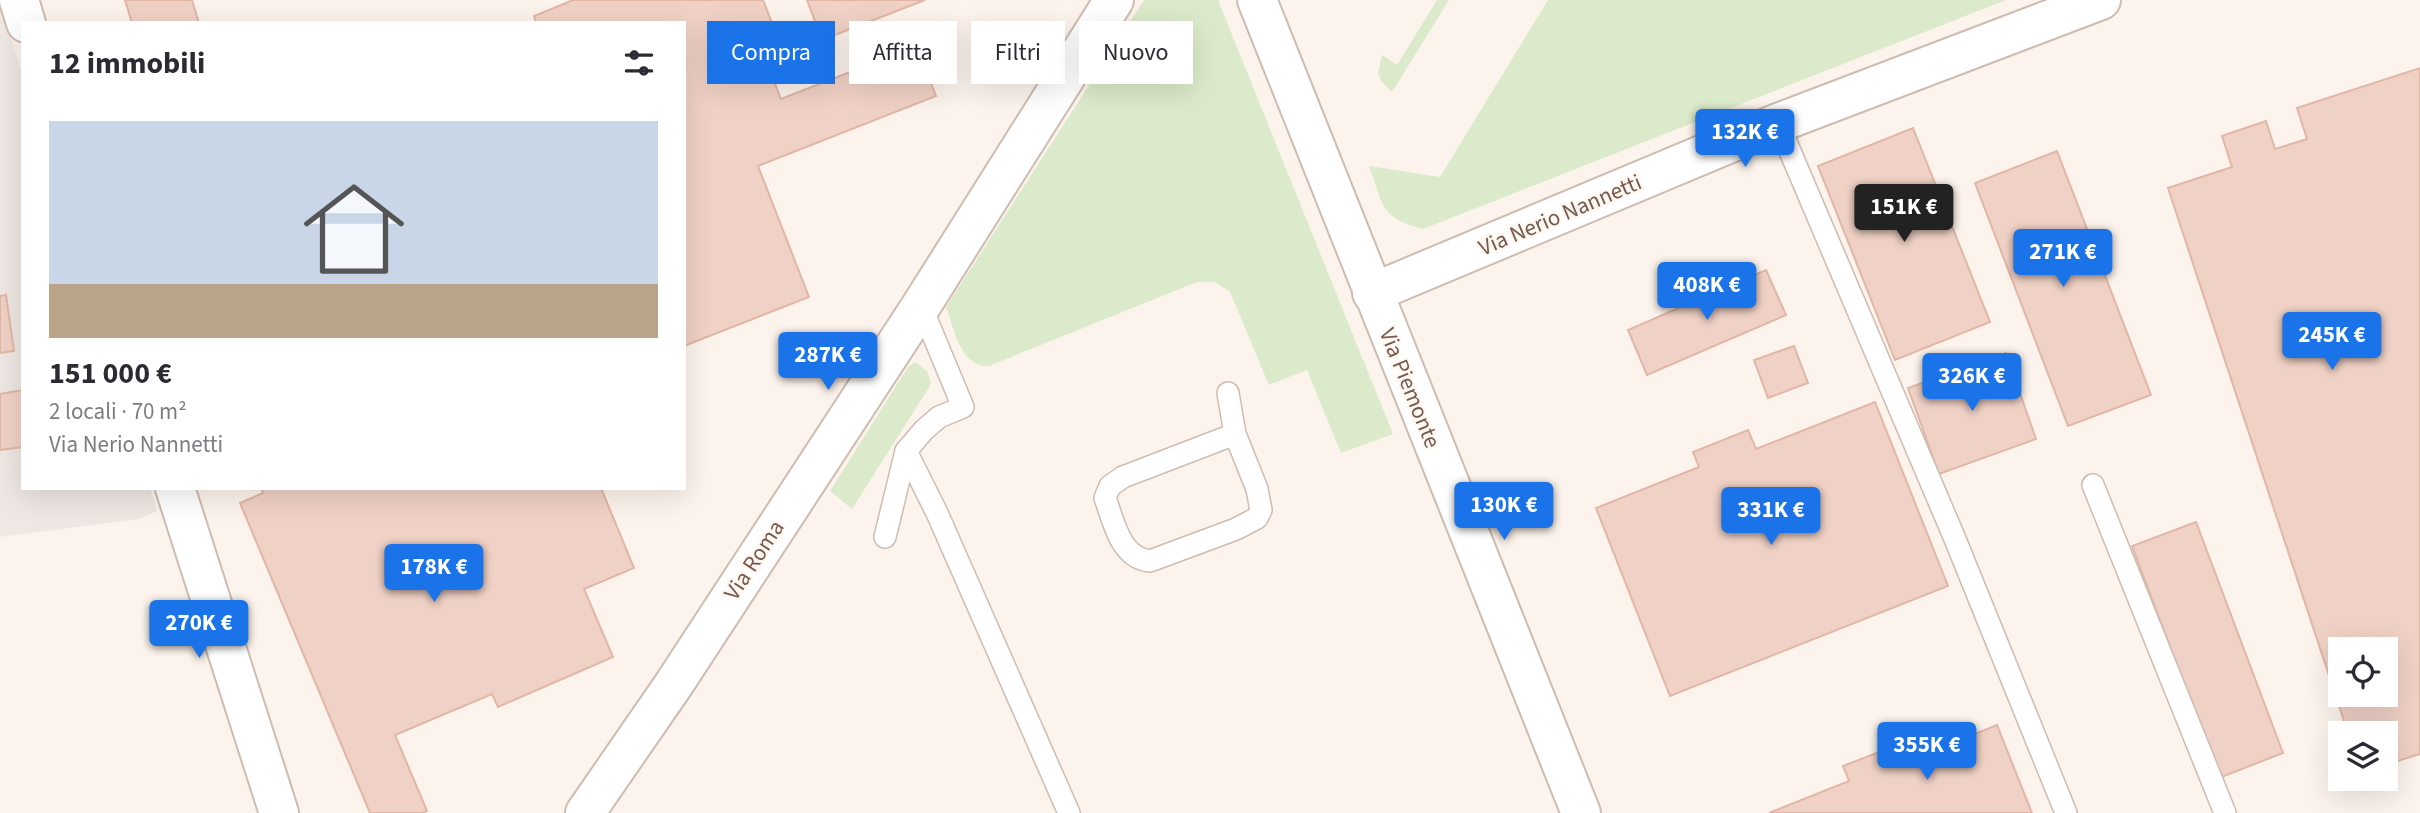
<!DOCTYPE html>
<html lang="it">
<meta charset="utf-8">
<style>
body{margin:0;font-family:"Source Sans 3",sans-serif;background:#f7f7f7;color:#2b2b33;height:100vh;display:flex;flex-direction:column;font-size:26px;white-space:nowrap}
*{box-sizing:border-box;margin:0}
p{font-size:23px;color:#7c7c81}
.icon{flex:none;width:38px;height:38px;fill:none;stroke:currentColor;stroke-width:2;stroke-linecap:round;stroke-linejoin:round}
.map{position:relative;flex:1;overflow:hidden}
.sheet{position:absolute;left:21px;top:21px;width:665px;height:469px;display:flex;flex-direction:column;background:#fff;border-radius:0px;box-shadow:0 7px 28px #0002}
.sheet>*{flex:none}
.banner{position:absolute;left:707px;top:21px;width:665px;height:63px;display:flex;gap:14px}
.fabs{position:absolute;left:2328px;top:637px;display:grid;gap:14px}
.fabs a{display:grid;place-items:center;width:70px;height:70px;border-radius:0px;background:#fff;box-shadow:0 7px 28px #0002;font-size:35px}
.price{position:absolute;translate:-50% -60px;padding:0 16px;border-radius:7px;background:#1a73e8;color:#fff;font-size:23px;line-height:46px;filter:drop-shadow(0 2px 4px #0008)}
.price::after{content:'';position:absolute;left:50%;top:42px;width:21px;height:16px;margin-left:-10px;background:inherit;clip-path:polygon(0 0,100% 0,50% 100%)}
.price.active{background:#222;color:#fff}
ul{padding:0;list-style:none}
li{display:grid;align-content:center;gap:14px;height:371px;padding:0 28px}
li+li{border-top:2px solid #e1e1e2}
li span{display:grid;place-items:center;height:217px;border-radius:0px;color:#555}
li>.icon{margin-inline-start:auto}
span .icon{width:126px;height:126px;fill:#fffc;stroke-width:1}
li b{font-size:30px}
h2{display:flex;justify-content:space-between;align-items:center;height:84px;padding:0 28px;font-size:30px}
.tag{padding:0 24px;border-radius:0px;background:#fff;box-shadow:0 7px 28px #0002;font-size:24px;line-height:63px}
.tag.active{background:#1a73e8;color:#fff}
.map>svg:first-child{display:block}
.industrial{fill:#eee7e4}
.green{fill:#dbeaca}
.building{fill:#f0d1c5;stroke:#e2b6a6;stroke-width:2;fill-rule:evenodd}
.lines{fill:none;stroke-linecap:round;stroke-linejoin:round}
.service-casing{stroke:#cebbb1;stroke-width:24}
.minor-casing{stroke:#cebbb1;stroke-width:42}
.tertiary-casing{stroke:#cebbb1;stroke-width:42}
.service{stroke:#fff;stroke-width:21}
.minor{stroke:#fff;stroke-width:38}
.tertiary{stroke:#fff;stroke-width:38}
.labels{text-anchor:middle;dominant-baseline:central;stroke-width:5;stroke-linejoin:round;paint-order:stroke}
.street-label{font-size:23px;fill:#77594f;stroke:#fef8f2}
</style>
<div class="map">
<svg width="2420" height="813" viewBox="0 0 2420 813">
<rect width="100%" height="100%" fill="#fcf4ec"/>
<path class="industrial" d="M0,2L23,76V488H150L157,511L139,519L0,537Z"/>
<g class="green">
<path d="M1144,0H1218L1393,434L1341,453L1307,370L1269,385L1230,292L1215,282H1197L989,366C961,368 954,329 946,307Z"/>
<path d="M1437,0H1449L1392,92L1382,82L1378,73L1382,55L1397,65Z"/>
<path d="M1548,0H2006L1423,229C1379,217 1384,206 1369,166L1440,177Z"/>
<path d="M915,362L927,371L931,383L928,389L852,509L830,491L908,367Z"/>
</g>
<g class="building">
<path d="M125,0H192L199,23H132Z"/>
<path d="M573,0H763L777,36L759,43L781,99L916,46L936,96L758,166L809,297L684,346V23H536L534,16Z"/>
<path d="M807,0H925L822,40Z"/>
<path d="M2420,68V754L2385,765V733H2348L2168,188L2232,167L2222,136L2266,121L2275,149L2307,139L2297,108ZM2340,649H2385V695H2340Z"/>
<path d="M1913,128L1990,322L1895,360L1818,166Z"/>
<path d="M2057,151L2151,395L2068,426L1975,183Z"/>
<path d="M1766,270L1786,315L1647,375L1628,330Z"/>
<path d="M6,295L14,351L0,353V296Z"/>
<path d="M1794,346L1808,383L1768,398L1754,360Z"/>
<path d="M2006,353L2036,439L1939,474L1908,388Z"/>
<path d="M23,390V447L0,450V394Z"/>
<path d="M1875,402L1948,586L1670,696L1596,508L1699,467L1693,452L1748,430L1756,449Z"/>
<path d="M261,488H601L634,568L584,589L613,657L498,707L492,694L395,735L427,811L422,813H370L240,503L263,493Z"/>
<path d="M2196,522L2283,753L2219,778L2132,546Z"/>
<path d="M1997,725L2032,813H1769L1849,781L1843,766L1905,742L1912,759Z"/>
</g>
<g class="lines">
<defs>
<g id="service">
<path d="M1778,123L1955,539L2066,813"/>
<path d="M1228,393L1235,434L1123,477L1110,486L1105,498C1114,522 1120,558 1150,561L1236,529L1257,518L1261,510L1257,489L1235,434"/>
<path d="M906,451L937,513L1069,813"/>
<path d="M2093,485L2225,813"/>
<path d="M885,537L906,451L924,430L939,417L963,407L921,306"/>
</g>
<g id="minor">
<path d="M19,0L26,23"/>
<path d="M1257,0L1581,813"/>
<path d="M1372,293L1778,123L2101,0"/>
<path d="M175,488L279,813"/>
</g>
<path id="tertiary" d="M585,813L674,684L921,306L1114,0"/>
</defs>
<use href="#service" class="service-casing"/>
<use href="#minor" class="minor-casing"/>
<use href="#tertiary" class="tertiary-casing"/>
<use href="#service" class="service"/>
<use href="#minor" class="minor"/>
<use href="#tertiary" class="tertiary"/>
</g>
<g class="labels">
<g class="street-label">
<text transform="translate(1560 215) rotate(-23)">Via Nerio Nannetti</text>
<text transform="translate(1410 388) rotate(68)">Via Piemonte</text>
<text transform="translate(754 560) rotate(-57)">Via Roma</text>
</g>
</g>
</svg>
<div class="fabs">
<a><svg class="icon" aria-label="locate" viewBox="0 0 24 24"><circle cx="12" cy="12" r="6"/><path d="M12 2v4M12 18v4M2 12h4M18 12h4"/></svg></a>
<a><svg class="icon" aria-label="layers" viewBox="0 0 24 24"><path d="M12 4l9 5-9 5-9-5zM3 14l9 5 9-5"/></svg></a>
</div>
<b class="price" style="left:1745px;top:169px">132K €</b>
<b class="price active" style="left:1904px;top:244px">151K €</b>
<b class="price" style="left:2063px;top:289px">271K €</b>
<b class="price" style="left:1707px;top:322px">408K €</b>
<b class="price" style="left:2332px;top:372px">245K €</b>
<b class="price" style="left:828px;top:392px">287K €</b>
<b class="price" style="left:1972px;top:413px">326K €</b>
<b class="price" style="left:1504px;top:542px">130K €</b>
<b class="price" style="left:1771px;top:547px">331K €</b>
<b class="price" style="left:434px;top:604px">178K €</b>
<b class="price" style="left:199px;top:660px">270K €</b>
<b class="price" style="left:1927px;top:782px">355K €</b>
<div class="banner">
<a class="tag active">Compra</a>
<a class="tag">Affitta</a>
<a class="tag">Filtri</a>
<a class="tag">Nuovo</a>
</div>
<section class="sheet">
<h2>12 immobili<svg class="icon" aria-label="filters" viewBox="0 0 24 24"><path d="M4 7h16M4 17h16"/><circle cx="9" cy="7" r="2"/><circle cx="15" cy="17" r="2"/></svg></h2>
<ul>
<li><span style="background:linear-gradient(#c9d6e8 75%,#b9a48a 0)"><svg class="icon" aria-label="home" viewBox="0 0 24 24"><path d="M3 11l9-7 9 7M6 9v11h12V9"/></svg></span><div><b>151 000 €</b><p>2 locali · 70 m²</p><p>Via Nerio Nannetti</p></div></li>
</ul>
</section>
</div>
